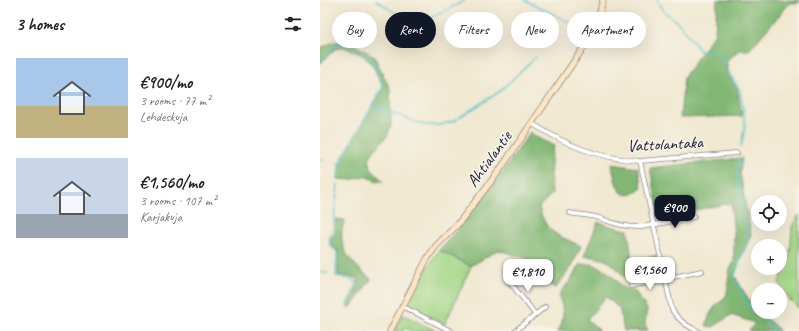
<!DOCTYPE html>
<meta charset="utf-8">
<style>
body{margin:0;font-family:Caveat,sans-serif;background:#f6f6f6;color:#202124;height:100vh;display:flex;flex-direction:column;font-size:15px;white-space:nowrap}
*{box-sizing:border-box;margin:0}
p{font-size:13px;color:#757577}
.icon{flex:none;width:22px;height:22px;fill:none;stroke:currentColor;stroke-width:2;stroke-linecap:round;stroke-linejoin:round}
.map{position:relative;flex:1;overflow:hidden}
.drawer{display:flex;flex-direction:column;background:#fff;width:320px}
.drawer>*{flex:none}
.hud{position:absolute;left:12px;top:12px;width:380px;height:36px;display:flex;gap:8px}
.fabs{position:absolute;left:431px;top:195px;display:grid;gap:8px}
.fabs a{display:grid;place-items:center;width:36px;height:36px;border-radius:50%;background:#fff;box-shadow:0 4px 16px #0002;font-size:20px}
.price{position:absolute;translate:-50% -34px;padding:0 9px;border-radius:8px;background:#fff;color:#222;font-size:13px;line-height:26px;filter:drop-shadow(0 1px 2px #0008)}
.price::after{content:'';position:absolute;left:50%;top:24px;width:12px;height:9px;margin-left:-6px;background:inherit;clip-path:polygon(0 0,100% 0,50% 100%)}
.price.active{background:#111827;color:#fff}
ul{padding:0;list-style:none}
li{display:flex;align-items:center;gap:12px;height:100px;padding:0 16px}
li span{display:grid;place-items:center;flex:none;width:112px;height:80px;border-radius:0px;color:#555}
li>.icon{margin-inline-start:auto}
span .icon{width:48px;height:48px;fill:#fffc;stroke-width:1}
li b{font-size:17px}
h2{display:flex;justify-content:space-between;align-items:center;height:48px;padding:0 16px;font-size:17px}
.chip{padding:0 14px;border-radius:18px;background:#fff;box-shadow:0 4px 16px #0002;font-size:14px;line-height:36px}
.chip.active{background:#111827;color:#fff}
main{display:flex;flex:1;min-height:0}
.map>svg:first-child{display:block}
.green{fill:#a3d686;stroke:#627c60}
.forest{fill:#82b773;stroke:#526c57}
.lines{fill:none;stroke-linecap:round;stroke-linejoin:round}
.stream{stroke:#54c2ca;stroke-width:1.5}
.street-casing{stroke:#898586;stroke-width:5.5}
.secondary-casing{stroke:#898586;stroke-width:7}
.street{stroke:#fff;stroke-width:4}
.secondary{stroke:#fce6c4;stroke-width:5.5}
.labels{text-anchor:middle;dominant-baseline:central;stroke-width:3.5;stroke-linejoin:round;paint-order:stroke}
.street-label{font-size:17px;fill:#22223b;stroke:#f7f3e8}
</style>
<main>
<section class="drawer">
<h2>3 homes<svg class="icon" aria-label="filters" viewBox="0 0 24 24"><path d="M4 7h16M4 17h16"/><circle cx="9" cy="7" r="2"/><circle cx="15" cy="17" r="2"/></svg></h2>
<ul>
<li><span style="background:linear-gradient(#a9c7e8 60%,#c2b280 0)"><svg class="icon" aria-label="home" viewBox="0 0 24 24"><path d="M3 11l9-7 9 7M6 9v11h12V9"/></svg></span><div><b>€900/mo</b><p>3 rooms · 77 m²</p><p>Lehdeskuja</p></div></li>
<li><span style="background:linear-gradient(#c9d6e8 70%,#9aa5b1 0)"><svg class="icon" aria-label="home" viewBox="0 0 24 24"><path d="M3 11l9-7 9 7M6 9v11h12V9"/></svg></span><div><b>€1,560/mo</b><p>3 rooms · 107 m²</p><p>Karjakuja</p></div></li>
</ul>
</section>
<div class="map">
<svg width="479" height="331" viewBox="0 0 479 331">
<rect width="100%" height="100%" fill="#f7f3e8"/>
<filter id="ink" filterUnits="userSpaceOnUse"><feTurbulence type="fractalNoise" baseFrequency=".025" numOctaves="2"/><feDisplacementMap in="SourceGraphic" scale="8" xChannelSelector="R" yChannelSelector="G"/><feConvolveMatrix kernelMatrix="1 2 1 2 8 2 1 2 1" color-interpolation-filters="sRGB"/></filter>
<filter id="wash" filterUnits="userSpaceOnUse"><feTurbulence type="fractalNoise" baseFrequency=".012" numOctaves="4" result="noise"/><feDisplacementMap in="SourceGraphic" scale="16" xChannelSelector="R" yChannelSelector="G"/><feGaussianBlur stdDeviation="0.9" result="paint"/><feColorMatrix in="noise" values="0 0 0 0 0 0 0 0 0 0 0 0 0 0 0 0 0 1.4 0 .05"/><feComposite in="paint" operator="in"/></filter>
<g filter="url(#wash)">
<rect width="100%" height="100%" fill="#f0e8d0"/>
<g class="green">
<path d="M479,215V309L470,300L459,282L470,256L472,226Z"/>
<path d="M119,250L151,266L125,324L88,305L107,269Z"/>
<path d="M84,315L114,330V331H92L85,328L83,331H74L82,316Z"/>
</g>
<g class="forest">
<path d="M397,0H479V3H470L429,50H419L407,61L406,67L407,73L417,89L422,116L360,118L364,77L395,33Z"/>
<path d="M14,42H29L54,56L70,89L71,124L68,135L53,152L49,159L51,169L63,181H57L44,176L30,180L18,179L19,164L63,87L53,66L43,55L24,47L15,49L0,64V48Z"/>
<path d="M210,132L218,138L234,146C229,162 231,178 232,194L219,207C226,234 238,235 261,246L252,266L235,289L206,258L178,250L151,266L119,250L145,221L180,176Z"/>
<path d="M422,158L420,173L431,235L414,275L431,304L460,331H429L435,323L411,315L393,327L386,326L390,314L396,305L403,300L407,294L409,271L414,262V237L411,203L340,217L330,168Z"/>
<path d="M292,164L318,168L322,188C299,207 295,182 292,164Z"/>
<path d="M16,219L25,220C14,246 31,263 51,279L31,307H27L38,285L37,278L18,275V251L11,245V238L15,233Z"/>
<path d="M278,222L293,227L308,230L312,260L336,256L341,277C332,279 325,281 317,279C313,279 310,280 307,279C303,277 301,273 298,270C289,259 277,257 264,256Z"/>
<path d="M273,264C279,267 285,270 290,274C301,283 297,288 314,290L327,309L325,324L328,331H304L299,308L286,297L267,319L280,331H237C246,321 243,308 239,296L242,290L251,280L259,265Z"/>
</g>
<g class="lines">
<g class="stream">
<path d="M56,0C87,20 91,31 126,10C132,6 140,5 145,0"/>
<path d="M205,0L267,31"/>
<path d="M337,0C342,13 349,14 358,23C366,31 373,42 380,51L393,50L407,64L409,73L419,89L423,107L425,126L421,147"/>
<path d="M0,62L16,45L25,44L45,54L54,64L63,87L19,164L18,179"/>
<path d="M53,106L105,125H119L134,121L179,92L216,57"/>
<path d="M420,157L417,176L428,239L414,277L428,304L444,320L457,331"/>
<path d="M0,159L4,160"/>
<path d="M16,163L19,164"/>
<path d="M18,184L13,229L9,239L10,245L17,252L16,276L34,280L36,286L27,304"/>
<path d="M0,272L7,273"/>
</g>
</g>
</g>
<g filter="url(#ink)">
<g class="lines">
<defs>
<g id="street">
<path d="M211,123C248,146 277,158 320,161L417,153"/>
<path d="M320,161L352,310C359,321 367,326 378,331"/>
<path d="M250,213C259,215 269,215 279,218C294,223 306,228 322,227L374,217"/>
<path d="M189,281L215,314"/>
<path d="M311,286L382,271"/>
<path d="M82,306L131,331"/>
<path d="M195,331L225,307"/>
</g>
<path id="secondary" d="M70,331L107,259L116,246L138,224L179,171L268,41L275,29L283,0"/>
</defs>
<use href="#street" class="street-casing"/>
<use href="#secondary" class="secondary-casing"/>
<use href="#street" class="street"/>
<use href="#secondary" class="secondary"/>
</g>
</g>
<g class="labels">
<g class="street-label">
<text transform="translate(345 144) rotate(-3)">Vattolantaka</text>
<text transform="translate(169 159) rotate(-54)">Ahtialantie</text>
</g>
</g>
</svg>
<div class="fabs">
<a><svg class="icon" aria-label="locate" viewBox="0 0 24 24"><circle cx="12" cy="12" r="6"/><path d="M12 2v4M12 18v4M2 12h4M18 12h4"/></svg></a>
<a>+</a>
<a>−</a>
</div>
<b class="price active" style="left:355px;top:229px">€900</b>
<b class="price" style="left:330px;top:291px">€1,560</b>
<b class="price" style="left:208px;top:293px">€1,810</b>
<div class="hud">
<a class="chip">Buy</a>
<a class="chip active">Rent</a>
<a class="chip">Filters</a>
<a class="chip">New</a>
<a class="chip">Apartment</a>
</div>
</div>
</main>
